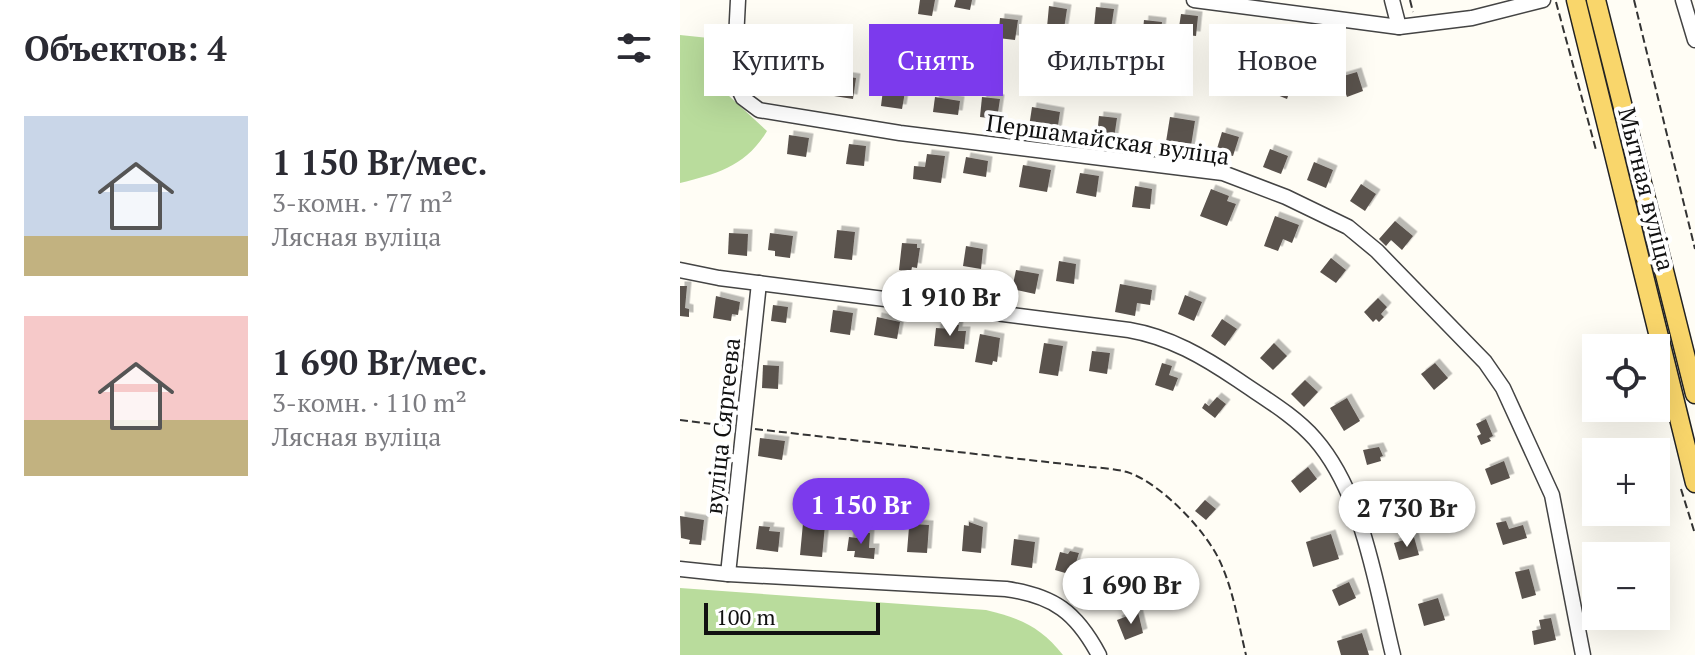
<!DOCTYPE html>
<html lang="ru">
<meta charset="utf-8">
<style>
body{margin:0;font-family:"PT Serif",serif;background:#f7f7f7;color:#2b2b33;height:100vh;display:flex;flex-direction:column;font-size:30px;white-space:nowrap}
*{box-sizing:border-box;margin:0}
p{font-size:26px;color:#7c7c81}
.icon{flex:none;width:44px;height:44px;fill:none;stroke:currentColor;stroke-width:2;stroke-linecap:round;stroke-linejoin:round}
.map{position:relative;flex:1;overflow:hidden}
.panel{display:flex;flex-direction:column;background:#fff;width:680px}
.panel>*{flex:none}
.banner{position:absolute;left:24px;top:24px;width:760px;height:72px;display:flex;gap:16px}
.controls{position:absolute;left:902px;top:334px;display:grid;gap:16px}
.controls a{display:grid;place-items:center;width:88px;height:88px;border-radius:0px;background:#fff;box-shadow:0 8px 32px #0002;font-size:40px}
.scale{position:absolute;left:24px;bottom:20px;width:176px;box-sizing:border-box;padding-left:8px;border:4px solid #111;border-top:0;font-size:22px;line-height:28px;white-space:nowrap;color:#111;-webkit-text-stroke:6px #fff;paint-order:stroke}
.price{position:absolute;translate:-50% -68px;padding:0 18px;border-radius:28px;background:#fff;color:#222;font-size:26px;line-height:52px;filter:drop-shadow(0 2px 4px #0008)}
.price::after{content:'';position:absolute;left:50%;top:48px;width:24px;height:18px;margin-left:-12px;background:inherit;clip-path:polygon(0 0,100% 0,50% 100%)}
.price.current{background:#7c3aed;color:#fff}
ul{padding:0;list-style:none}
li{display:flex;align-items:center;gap:24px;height:200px;padding:0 24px}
li span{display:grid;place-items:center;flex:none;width:224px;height:160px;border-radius:0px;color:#555}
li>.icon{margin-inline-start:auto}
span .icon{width:96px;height:96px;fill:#fffc;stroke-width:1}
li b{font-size:34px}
h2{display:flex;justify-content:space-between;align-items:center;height:96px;padding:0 24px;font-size:34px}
.pill{padding:0 28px;border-radius:0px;background:#fff;box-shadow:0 8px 32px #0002;font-size:28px;line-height:72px}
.pill.current{background:#7c3aed;color:#fff}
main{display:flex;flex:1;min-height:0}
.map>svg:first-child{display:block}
.forest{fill:#b9dc9c}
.building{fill:#5a524d;filter:url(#shadow)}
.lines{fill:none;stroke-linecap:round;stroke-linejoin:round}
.minor-casing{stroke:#444;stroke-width:17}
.major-casing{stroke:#222;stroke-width:21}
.path{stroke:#333;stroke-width:2;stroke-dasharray:8 4;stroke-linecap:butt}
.minor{stroke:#fff;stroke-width:14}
.major{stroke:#f9d66b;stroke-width:18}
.labels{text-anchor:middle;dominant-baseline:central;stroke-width:8;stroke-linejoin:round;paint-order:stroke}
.street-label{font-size:24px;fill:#111;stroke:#fff}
</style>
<main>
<section class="panel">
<h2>Объектов: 4<svg class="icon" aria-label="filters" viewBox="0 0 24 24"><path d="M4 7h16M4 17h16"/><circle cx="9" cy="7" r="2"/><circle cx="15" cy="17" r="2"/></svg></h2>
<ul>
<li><span style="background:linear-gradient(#c9d6e8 75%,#c2b280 0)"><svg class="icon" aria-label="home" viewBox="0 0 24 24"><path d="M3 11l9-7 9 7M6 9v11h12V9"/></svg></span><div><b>1 150 Br/мес.</b><p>3-комн. · 77 m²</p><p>Лясная вуліца</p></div></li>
<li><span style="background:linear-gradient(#f6c9c9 65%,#c2b280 0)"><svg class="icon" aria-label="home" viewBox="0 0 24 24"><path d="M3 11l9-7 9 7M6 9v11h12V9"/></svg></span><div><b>1 690 Br/мес.</b><p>3-комн. · 110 m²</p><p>Лясная вуліца</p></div></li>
</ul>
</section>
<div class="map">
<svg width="1015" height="655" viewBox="0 0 1015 655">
<defs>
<filter id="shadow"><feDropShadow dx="4.5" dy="-4.5" stdDeviation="0" flood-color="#0004"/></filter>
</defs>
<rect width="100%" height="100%" fill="#fffdf5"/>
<g class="forest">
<path d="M0,35L48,40V95L87,131C66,166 37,174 0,183Z"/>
<path d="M0,588L306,610C340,618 361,627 383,655H0Z"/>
</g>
<g class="building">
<path d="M240,0H255L252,16L238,14Z"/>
<path d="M276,0H292L290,10L274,7Z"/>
<path d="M369,6L387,9L384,29L367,27Z"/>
<path d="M416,7L434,9L431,29L414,27Z"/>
<path d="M501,14L518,16L516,36L498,34Z"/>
<path d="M320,18L338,20L335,40L318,38Z"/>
<path d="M464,20L482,22L480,42L462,40Z"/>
<path d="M83,46L99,49L97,62L81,59Z"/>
<path d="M677,72L683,91L667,97L660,77Z"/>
<path d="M597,73L614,79L607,99L590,92Z"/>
<path d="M157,75L176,78L173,99L154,96Z"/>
<path d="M114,76L130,78L128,92L112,89Z"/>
<path d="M204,82L226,86L222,109L201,106Z"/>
<path d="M255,97L280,101L278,115L253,112Z"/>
<path d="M302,97L320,99L317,119L300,117Z"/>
<path d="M352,107L380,112L377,132L349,127Z"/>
<path d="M419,116L437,118L434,138L417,136Z"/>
<path d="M490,117L515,121L510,152L485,148Z"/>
<path d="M542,132L559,137L553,156L536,152Z"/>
<path d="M109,135L129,138L126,157L107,154Z"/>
<path d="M169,144L186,146L184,166L166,164Z"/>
<path d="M590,149L608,156L601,174L583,167Z"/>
<path d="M247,154L265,156L261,183L233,179L234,166L245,167Z"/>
<path d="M286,157L308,161L306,177L283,173Z"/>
<path d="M634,162L653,170L646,188L627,180Z"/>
<path d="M343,165L371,170L367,192L339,187Z"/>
<path d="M400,173L419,176L416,197L396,193Z"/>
<path d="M681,184L696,194L685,211L670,201Z"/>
<path d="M455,186L472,189L470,209L452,207Z"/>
<path d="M531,189L549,196L547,201L556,204L547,226L520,216Z"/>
<path d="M595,216L619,225L612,243L603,239L598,251L584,246Z"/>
<path d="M715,221L733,236L722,250L711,240L706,246L699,239Z"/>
<path d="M157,230L175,232L172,260L154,258Z"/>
<path d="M49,233L68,234L67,256L48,254Z"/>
<path d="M90,233L113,236L110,258L95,256V251L88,250Z"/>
<path d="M222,243L237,244V248H240L237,268L232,267L231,272L219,270Z"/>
<path d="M286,246L303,249L301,269L283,266Z"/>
<path d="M651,258L666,270L656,283L640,272Z"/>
<path d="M379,261L396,264L394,284L376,281Z"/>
<path d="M336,270L359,274L355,294L332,289Z"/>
<path d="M440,284L472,290L470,305L457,303L455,316L435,312Z"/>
<path d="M0,286H7L5,308L9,309V317L0,316Z"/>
<path d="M505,295L522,302L514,321L498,314Z"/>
<path d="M36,296L60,302L58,315L52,314L51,321L33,318Z"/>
<path d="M698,298L707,307L701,314L704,317L699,322L696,319L693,322L684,312Z"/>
<path d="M93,305L108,307L106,323L91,321Z"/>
<path d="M153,310L173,313L170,335L150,332Z"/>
<path d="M197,317L220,322L217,339L194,335Z"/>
<path d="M542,319L557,329L545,346L531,336Z"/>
<path d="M273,325H279L278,331H286L284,349L254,346L256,328L273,329Z"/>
<path d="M300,334L320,338L317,362L313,361L312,365L295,362Z"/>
<path d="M364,343L383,346L378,376L359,373Z"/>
<path d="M594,343L607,356L593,370L580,358Z"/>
<path d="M412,351L430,353L427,374L409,371Z"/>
<path d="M482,363L492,366L489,375L498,378L493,391L475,385Z"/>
<path d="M755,363L768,378L754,390L741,374Z"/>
<path d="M83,365L99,366L98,389L82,388Z"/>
<path d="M625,380L638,392L624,407L611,394Z"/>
<path d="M537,397L546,404L535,418L522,408L525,403L529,406Z"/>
<path d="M667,398L680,421L664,431L650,408Z"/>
<path d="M806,419L813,436L809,438L811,441L801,445L797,436L801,434L796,424Z"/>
<path d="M80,438L105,441L102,460L78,456Z"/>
<path d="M699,447L703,456L700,457L701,461L687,465L683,450Z"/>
<path d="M824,461L830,478L811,485L805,469Z"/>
<path d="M628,467L637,479L620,493L611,481Z"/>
<path d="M718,493L723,510L704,516L699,499Z"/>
<path d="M525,500L536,509L526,520L515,511Z"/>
<path d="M0,516L24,520L21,545L9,544L10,540L1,538Z"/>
<path d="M826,521L829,529L843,525L847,538L823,545L816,523Z"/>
<path d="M289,522L303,527L301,553L282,551L284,525L289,526Z"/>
<path d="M123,523L145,525L142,557L120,555Z"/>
<path d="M233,524L249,525L247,553L227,552L229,527H232Z"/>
<path d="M79,526L90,527L89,531L100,532L98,552L76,549Z"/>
<path d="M177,532L190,533L189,548H195L194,559L174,557L175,551H167L169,537L177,538Z"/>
<path d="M651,534L659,559L633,567L626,542Z"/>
<path d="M734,537L739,555L719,560L714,543Z"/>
<path d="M334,539L355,542L352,568L331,565Z"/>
<path d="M390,551L399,553L392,575L375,570L380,552L388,554Z"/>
<path d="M423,569L434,576L425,589L429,592L424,600L410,591Z"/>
<path d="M849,569L856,595L842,599L835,572Z"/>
<path d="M669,582L676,598L659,606L652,590Z"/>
<path d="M758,598L765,620L744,626L738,604Z"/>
<path d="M458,612L463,633L445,640L437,620Z"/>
<path d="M871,618L876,640L854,645L852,631L861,629L859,620Z"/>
<path d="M682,633L689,655H661L657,641Z"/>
</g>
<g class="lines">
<defs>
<g id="minor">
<path d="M58,0L54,79L63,98L79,110L220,133L543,173L606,197L668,227L697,251L805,362L823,388L872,495L903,655"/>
<path d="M514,0L719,27L792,18L863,0"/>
<path d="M712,0L719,27"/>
<path d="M1003,0L1015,40"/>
<path d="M0,270L39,278L449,330C490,337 524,357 558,380C584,398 614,415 635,439C683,494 696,586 713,655"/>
<path d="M0,569L48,574L326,589C374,596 396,612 419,655"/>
<path d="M48,574L79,283"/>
</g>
<g id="major">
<path d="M896,0L1015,483"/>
<path d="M916,0L1015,394"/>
</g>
</defs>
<use href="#minor" class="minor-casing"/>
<use href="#major" class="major-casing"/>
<g class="path">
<path d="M730,0L733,12"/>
<path d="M954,0L1015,249"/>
<path d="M876,2L916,150"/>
<path d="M0,420L49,426"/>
<path d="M75,429L411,467C422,468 436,469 447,472C481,483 529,533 542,566C554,594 559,626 566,655"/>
<path d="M1001,489L1015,534"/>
</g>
<use href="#minor" class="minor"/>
<use href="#major" class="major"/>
</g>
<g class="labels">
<g class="street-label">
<text transform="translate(428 139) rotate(8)">Першамайская вуліца</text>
<text transform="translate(967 189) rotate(76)">Мытная вуліца</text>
<text transform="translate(42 426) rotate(-84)">вуліца Сяргеева</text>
</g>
</g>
</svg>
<div class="controls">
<a><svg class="icon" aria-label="locate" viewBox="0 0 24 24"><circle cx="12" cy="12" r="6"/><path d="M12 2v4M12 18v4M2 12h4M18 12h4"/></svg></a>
<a>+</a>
<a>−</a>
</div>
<div class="scale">100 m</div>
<b class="price" style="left:270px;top:338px">1 910 Br</b>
<b class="price current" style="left:181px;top:546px">1 150 Br</b>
<b class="price" style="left:727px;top:549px">2 730 Br</b>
<b class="price" style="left:451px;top:626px">1 690 Br</b>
<div class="banner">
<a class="pill">Купить</a>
<a class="pill current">Снять</a>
<a class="pill">Фильтры</a>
<a class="pill">Новое</a>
</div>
</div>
</main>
